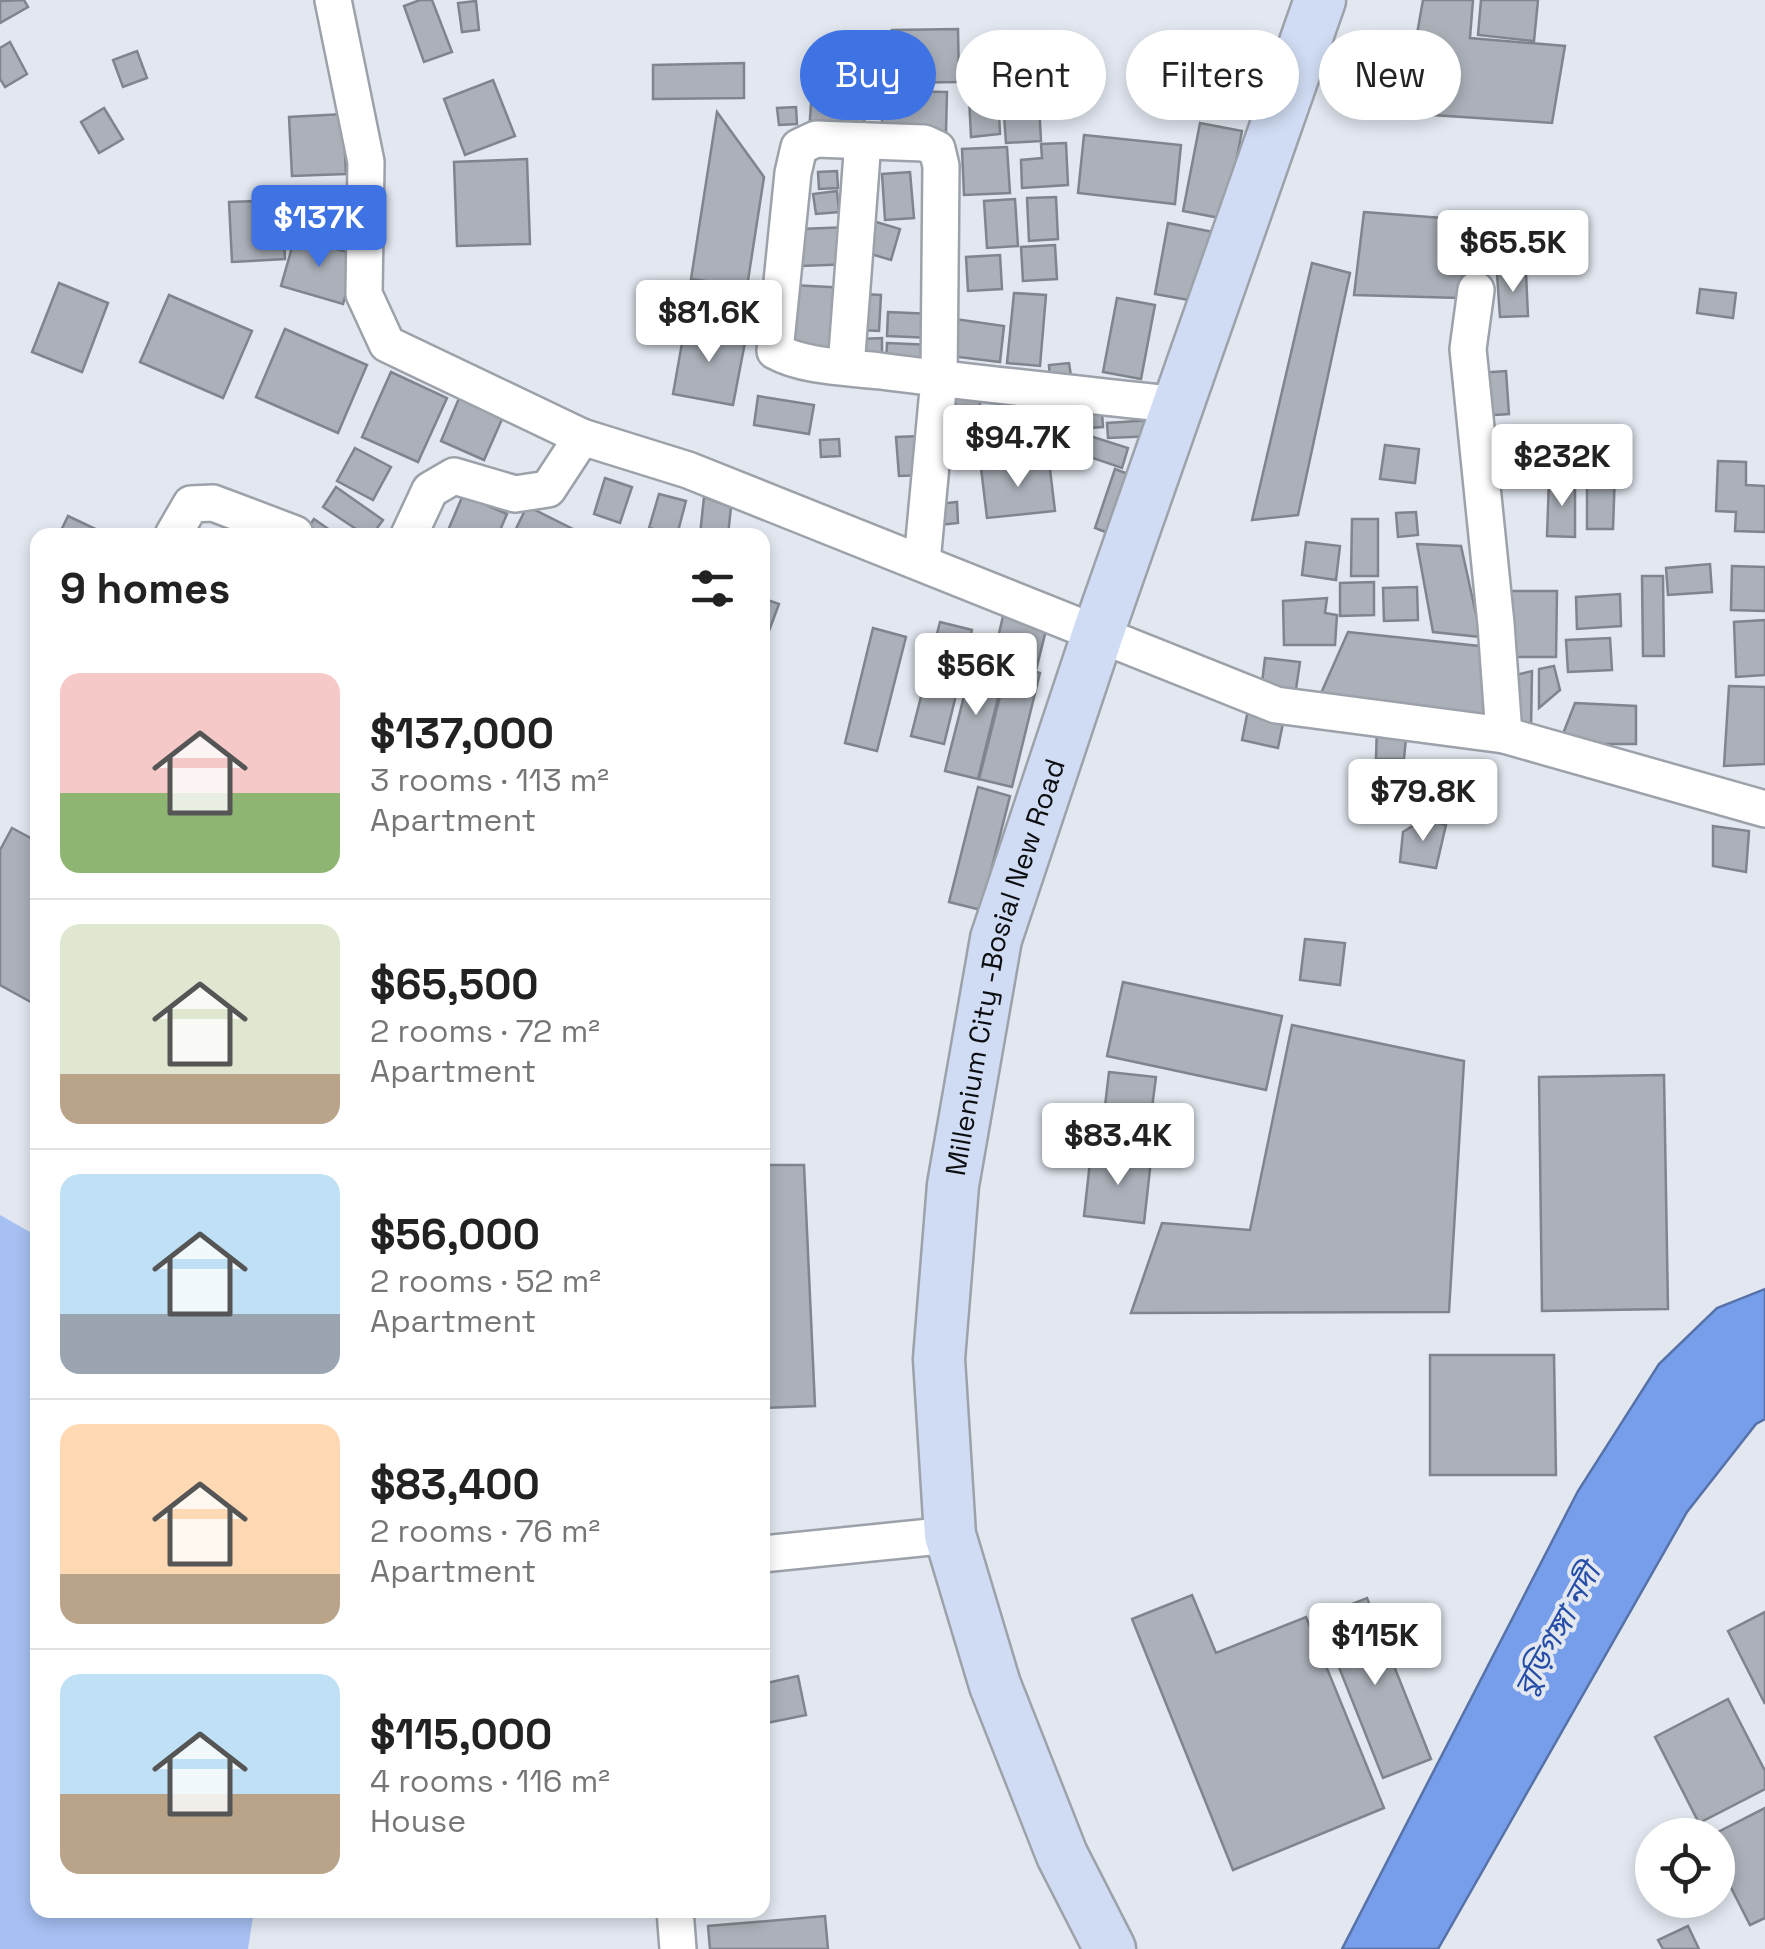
<!DOCTYPE html>
<meta charset="utf-8">
<style>
body{margin:0;font-family:"Space Grotesk","Noto Sans Bengali",sans-serif;background:#f6f6f6;color:#222;height:100vh;display:flex;flex-direction:column;font-size:38px;white-space:nowrap}
*{box-sizing:border-box;margin:0}
p{font-size:32px;color:#767676}
.icon{flex:none;width:55px;height:55px;fill:none;stroke:currentColor;stroke-width:2;stroke-linecap:round;stroke-linejoin:round}
.map{position:relative;flex:1;overflow:hidden}
.sheet{position:absolute;left:30px;top:528px;width:740px;height:1390px;display:flex;flex-direction:column;background:#fff;border-radius:20px;box-shadow:0 5px 15px #0003}
.sheet>*{flex:none}
.top-card{position:absolute;left:800px;top:30px;width:815px;height:90px;display:flex;gap:20px}
.tools{position:absolute;left:1635px;top:1818px;display:grid;gap:20px}
.tools a{display:grid;place-items:center;width:100px;height:100px;border-radius:50%;background:#fff;box-shadow:0 5px 15px #0003;font-size:50px}
.price{position:absolute;translate:-50% -85px;padding:0 22px;border-radius:10px;background:#fff;color:#222;font-size:32px;line-height:65px;filter:drop-shadow(0 2px 5px #0008)}
.price::after{content:'';position:absolute;left:50%;top:60px;width:30px;height:22px;margin-left:-15px;background:inherit;clip-path:polygon(0 0,100% 0,50% 100%)}
.price.on{background:#3f73e3;color:#fff}
ul{padding:0;list-style:none}
li{display:flex;align-items:center;gap:30px;height:250px;padding:0 30px}
li+li{border-top:2px solid #e0e0e0}
li span{display:grid;place-items:center;flex:none;width:280px;height:200px;border-radius:20px;color:#555}
li>.icon{margin-inline-start:auto}
span .icon{width:120px;height:120px;fill:#fffc;stroke-width:1}
li b{font-size:42px}
h2{display:flex;justify-content:space-between;align-items:center;height:120px;padding:0 30px;font-size:42px}
.chip{padding:0 35px;border-radius:45px;background:#fff;box-shadow:0 5px 15px #0003;font-size:35px;line-height:90px}
.chip.on{background:#3f73e3;color:#fff}
.map>svg:first-child{display:block}
.green{fill:#a6c0f3}
.water{fill:#779eea;stroke:#5772a9;stroke-width:2.5}
.building{fill:#abb0b9;stroke:#80858d;stroke-width:2.5}
.lines{fill:none;stroke-linecap:round;stroke-linejoin:round}
.street-casing{stroke:#9ca1aa;stroke-width:40}
.secondary-casing{stroke:#9ca1aa;stroke-width:55}
.street{stroke:#fff;stroke-width:35}
.secondary{stroke:#d0dcf3;stroke-width:50}
.labels{text-anchor:middle;dominant-baseline:central;stroke-width:8;stroke-linejoin:round;paint-order:stroke}
.street-label{font-size:28px;fill:#0b0d10;stroke:#e2e7f0}
.water-label{font-size:30px;font-style:italic;fill:#264ea7;stroke:#e2e7f0}
</style>
<div class="map">
<svg width="1765" height="1949" viewBox="0 0 1765 1949">
<rect width="100%" height="100%" fill="#e2e7f0"/>
<path class="green" d="M0,1215L37,1236L38,1910H254L248,1949H0Z"/>
<path class="water" d="M1765,1289V1419L1756,1424L1687,1512L1438,1949H1342L1578,1491L1659,1364L1717,1308Z"/>
<g class="building">
<path d="M24,0L28,7L0,23V1Z"/>
<path d="M420,0H432L452,52L424,62L404,6Z"/>
<path d="M1423,0H1473L1470,38L1565,46L1552,123L1403,113Z"/>
<path d="M1481,0H1538L1534,41L1478,35Z"/>
<path d="M476,1L479,30L462,32L458,3Z"/>
<path d="M958,29L959,82L893,83L892,30Z"/>
<path d="M10,42L27,74L5,87L0,79V48Z"/>
<path d="M137,51L147,78L123,87L113,60Z"/>
<path d="M845,53L846,63L836,64L838,75L829,76L827,54Z"/>
<path d="M744,63V98L653,99V65Z"/>
<path d="M813,76L867,80L863,137L809,133Z"/>
<path d="M493,80L515,136L465,155L444,99Z"/>
<path d="M1038,85L1041,141L1006,143L1002,87Z"/>
<path d="M882,91L947,92L946,132L882,131Z"/>
<path d="M998,95L1000,134L971,137L969,97Z"/>
<path d="M796,107L797,124L779,125L777,108Z"/>
<path d="M104,108L123,139L99,153L81,122Z"/>
<path d="M717,112L764,177L747,287L691,279Z"/>
<path d="M343,114L346,174L292,176L289,117Z"/>
<path d="M1200,123L1242,131L1225,219L1183,211Z"/>
<path d="M1084,135L1181,145L1175,204L1078,193Z"/>
<path d="M1066,143L1068,185L1022,188L1021,160L1042,158L1041,144Z"/>
<path d="M1007,147L1010,193L964,195L962,149Z"/>
<path d="M527,159L530,244L457,246L454,162Z"/>
<path d="M837,171L838,188L819,189L818,172Z"/>
<path d="M910,172L914,218L885,220L882,174Z"/>
<path d="M837,191L839,212L816,214L813,194Z"/>
<path d="M1056,197L1058,239L1029,241L1027,198Z"/>
<path d="M1015,199L1018,246L987,248L984,201Z"/>
<path d="M282,200L285,259L232,262L229,202Z"/>
<path d="M1364,212L1468,220L1460,298L1354,295Z"/>
<path d="M873,221L900,229L891,260L864,252Z"/>
<path d="M1168,223L1213,232L1200,302L1155,294Z"/>
<path d="M850,227L852,264L801,266L800,229Z"/>
<path d="M295,237L357,255L343,304L281,286Z"/>
<path d="M1055,245L1057,279L1023,281L1021,247Z"/>
<path d="M1000,255L1002,289L968,291L966,257Z"/>
<path d="M1312,263L1350,273L1298,515L1252,520Z"/>
<path d="M1526,273L1528,316L1500,317L1497,274Z"/>
<path d="M59,283L108,303L82,372L32,352Z"/>
<path d="M792,285L847,288L842,353L787,349Z"/>
<path d="M1700,289L1736,293L1733,318L1697,313Z"/>
<path d="M1014,293L1046,295L1040,366L1007,363Z"/>
<path d="M863,294L881,295L879,331L861,330Z"/>
<path d="M169,295L252,331L223,398L140,362Z"/>
<path d="M1117,298L1155,305L1141,379L1103,372Z"/>
<path d="M888,312L933,314L932,338L887,336Z"/>
<path d="M948,318L1004,326L1000,362L950,356Z"/>
<path d="M685,326L746,337L733,405L673,394Z"/>
<path d="M285,329L367,365L338,433L256,397Z"/>
<path d="M882,338V361L856,360L860,339Z"/>
<path d="M887,343L932,345L931,368L886,366Z"/>
<path d="M1069,363L1071,376L1050,379L1049,365Z"/>
<path d="M1506,371L1509,414L1480,416L1478,373Z"/>
<path d="M391,372L447,398L418,462L362,437Z"/>
<path d="M463,389L507,408L484,460L441,441Z"/>
<path d="M945,394H980V454L945,453Z"/>
<path d="M758,396L814,405L809,434L754,425Z"/>
<path d="M1030,410L1032,460L992,461V411Z"/>
<path d="M1102,412L1103,427L1057,430L1056,414Z"/>
<path d="M1153,420L1154,436L1108,438L1107,423Z"/>
<path d="M921,436L923,475L899,476L896,437Z"/>
<path d="M1090,436L1128,448L1122,468L1084,455Z"/>
<path d="M839,439L840,456L821,457L820,440Z"/>
<path d="M1385,445L1419,449L1415,483L1380,479Z"/>
<path d="M355,448L391,467L373,500L337,481Z"/>
<path d="M1049,461L1055,511L987,518L981,468Z"/>
<path d="M1718,461L1746,462V485L1765,486V532L1735,531L1736,512L1716,511Z"/>
<path d="M1115,469L1136,477L1116,536L1095,528Z"/>
<path d="M1587,472H1615L1613,529H1587Z"/>
<path d="M605,478L632,487L620,523L594,514Z"/>
<path d="M1549,480H1575V537L1547,536Z"/>
<path d="M336,487L383,520L372,535H365L323,507Z"/>
<path d="M659,494L686,501L677,535L649,528Z"/>
<path d="M463,495L507,514L498,535H446Z"/>
<path d="M704,497L731,507L728,535H700Z"/>
<path d="M957,502L958,523L939,525L938,504Z"/>
<path d="M527,506L585,535H513Z"/>
<path d="M1416,512L1418,535L1398,537L1396,513Z"/>
<path d="M68,516L108,535H59Z"/>
<path d="M314,519L337,535H303Z"/>
<path d="M1352,519H1378V576H1351Z"/>
<path d="M1306,542L1340,546L1336,580L1302,575Z"/>
<path d="M1417,544L1461,546L1481,637L1433,632Z"/>
<path d="M1710,564L1712,592L1668,595L1666,568Z"/>
<path d="M1732,566L1765,567V611L1731,610Z"/>
<path d="M1642,576H1663L1664,656H1643Z"/>
<path d="M1374,582V615L1340,616V583Z"/>
<path d="M1417,587L1418,620L1384,621L1383,588Z"/>
<path d="M1501,591H1557L1556,657H1505Z"/>
<path d="M1620,594L1621,626L1577,629L1576,597Z"/>
<path d="M762,598L779,604L763,647L762,646Z"/>
<path d="M1327,598L1325,613L1337,615L1335,645H1284L1283,601Z"/>
<path d="M1007,599L1047,626L1036,670L993,659Z"/>
<path d="M1765,620V675L1736,677L1734,622Z"/>
<path d="M940,622L972,630L944,744L911,736Z"/>
<path d="M873,628L906,637L877,751L845,743Z"/>
<path d="M1348,632L1479,646L1487,720L1318,700Z"/>
<path d="M1610,638L1612,670L1568,672L1566,640Z"/>
<path d="M974,657L1006,665L978,779L945,771Z"/>
<path d="M1265,658L1300,662L1295,696L1261,691Z"/>
<path d="M1008,665L1040,673L1012,787L979,779Z"/>
<path d="M1554,666L1560,690L1539,708V669Z"/>
<path d="M1532,671L1531,730L1510,727L1508,677Z"/>
<path d="M1729,686L1765,687V764L1724,766Z"/>
<path d="M1575,703L1636,706V744H1559Z"/>
<path d="M1248,710L1284,718L1278,748L1242,740Z"/>
<path d="M1377,724L1406,738L1404,759H1376Z"/>
<path d="M978,787L1010,796L981,910L949,902Z"/>
<path d="M1424,819L1446,825L1436,868L1400,862L1403,832Z"/>
<path d="M1713,826L1749,831L1746,872L1713,866Z"/>
<path d="M12,828L38,842V1006L0,985V850Z"/>
<path d="M1305,939L1345,943L1340,985L1300,980Z"/>
<path d="M1123,982L1282,1016L1266,1090L1107,1056Z"/>
<path d="M1292,1025L1464,1061L1449,1312L1131,1313L1162,1223L1250,1230Z"/>
<path d="M1109,1072L1156,1077L1147,1146L1101,1140Z"/>
<path d="M1664,1075L1668,1309L1542,1311L1539,1077Z"/>
<path d="M1091,1153L1151,1160L1144,1223L1084,1216Z"/>
<path d="M762,1165H804L815,1406L762,1408Z"/>
<path d="M1430,1355H1554L1556,1475H1430Z"/>
<path d="M1192,1595L1216,1653L1306,1617L1384,1808L1233,1870L1132,1619Z"/>
<path d="M1367,1598L1431,1759L1383,1778L1319,1617Z"/>
<path d="M1765,1612V1704L1728,1631Z"/>
<path d="M798,1676L806,1715L762,1724V1684Z"/>
<path d="M1728,1699L1765,1771V1789L1699,1823L1655,1737Z"/>
<path d="M1765,1808V1918L1750,1925L1718,1862V1835H1712Z"/>
<path d="M825,1916L828,1949H710L708,1926Z"/>
<path d="M1688,1926L1699,1949H1663L1658,1940Z"/>
</g>
<g class="lines">
<defs>
<g id="street">
<path d="M333,0L366,162L364,294L387,344L582,437L688,470L1276,705L1504,735L1765,809"/>
<path d="M1476,290L1468,349L1496,624L1504,735"/>
<path d="M846,367L863,141"/>
<path d="M173,535L191,504L213,503L295,534"/>
<path d="M409,535L430,490L454,476L515,494L548,489L582,437"/>
<path d="M922,562L939,379L941,166L937,149L924,143L816,139L799,147L793,173L775,351C804,367 847,367 880,371C979,384 1079,394 1179,405"/>
<path d="M762,1554L950,1535"/>
<path d="M675,1910L678,1949"/>
</g>
<g id="secondary">
<path id="s1" d="M1110,1949L1062,1855L995,1685L950,1535L939,1359L953,1185L996,939L1098,633L1320,0"/>
</g>
</defs>
<use href="#street" class="street-casing"/>
<use href="#secondary" class="secondary-casing"/>
<use href="#street" class="street"/>
<use href="#secondary" class="secondary"/>
</g>
<g class="labels">
<g class="street-label">
<text stroke="none"><textPath href="#s1" startOffset="1020">Millenium City -Bosial New Road</textPath></text>
</g>
<g class="water-label">
<text transform="translate(1557 1630) rotate(-61)">বুড়িগঙ্গা নদী</text>
</g>
</g>
</svg>
<div class="tools">
<a><svg class="icon" aria-label="locate" viewBox="0 0 24 24"><circle cx="12" cy="12" r="6"/><path d="M12 2v4M12 18v4M2 12h4M18 12h4"/></svg></a>
</div>
<b class="price on" style="left:319px;top:270px">$137K</b>
<b class="price" style="left:1513px;top:295px">$65.5K</b>
<b class="price" style="left:709px;top:365px">$81.6K</b>
<b class="price" style="left:1018px;top:490px">$94.7K</b>
<b class="price" style="left:1562px;top:509px">$232K</b>
<b class="price" style="left:976px;top:718px">$56K</b>
<b class="price" style="left:1423px;top:844px">$79.8K</b>
<b class="price" style="left:1118px;top:1188px">$83.4K</b>
<b class="price" style="left:1375px;top:1688px">$115K</b>
<div class="top-card">
<a class="chip on">Buy</a>
<a class="chip">Rent</a>
<a class="chip">Filters</a>
<a class="chip">New</a>
</div>
<section class="sheet">
<h2>9 homes<svg class="icon" aria-label="filters" viewBox="0 0 24 24"><path d="M4 7h16M4 17h16"/><circle cx="9" cy="7" r="2"/><circle cx="15" cy="17" r="2"/></svg></h2>
<ul>
<li><span style="background:linear-gradient(#f6c9c9 60%,#8fb573 0)"><svg class="icon" aria-label="home" viewBox="0 0 24 24"><path d="M3 11l9-7 9 7M6 9v11h12V9"/></svg></span><div><b>$137,000</b><p>3 rooms · 113 m²</p><p>Apartment</p></div></li>
<li><span style="background:linear-gradient(#dfe7d0 75%,#b9a48a 0)"><svg class="icon" aria-label="home" viewBox="0 0 24 24"><path d="M3 11l9-7 9 7M6 9v11h12V9"/></svg></span><div><b>$65,500</b><p>2 rooms · 72 m²</p><p>Apartment</p></div></li>
<li><span style="background:linear-gradient(#bfe0f5 70%,#9aa5b1 0)"><svg class="icon" aria-label="home" viewBox="0 0 24 24"><path d="M3 11l9-7 9 7M6 9v11h12V9"/></svg></span><div><b>$56,000</b><p>2 rooms · 52 m²</p><p>Apartment</p></div></li>
<li><span style="background:linear-gradient(#ffd9b3 75%,#b9a48a 0)"><svg class="icon" aria-label="home" viewBox="0 0 24 24"><path d="M3 11l9-7 9 7M6 9v11h12V9"/></svg></span><div><b>$83,400</b><p>2 rooms · 76 m²</p><p>Apartment</p></div></li>
<li><span style="background:linear-gradient(#bfe0f5 60%,#b9a48a 0)"><svg class="icon" aria-label="home" viewBox="0 0 24 24"><path d="M3 11l9-7 9 7M6 9v11h12V9"/></svg></span><div><b>$115,000</b><p>4 rooms · 116 m²</p><p>House</p></div></li>
</ul>
</section>
</div>
